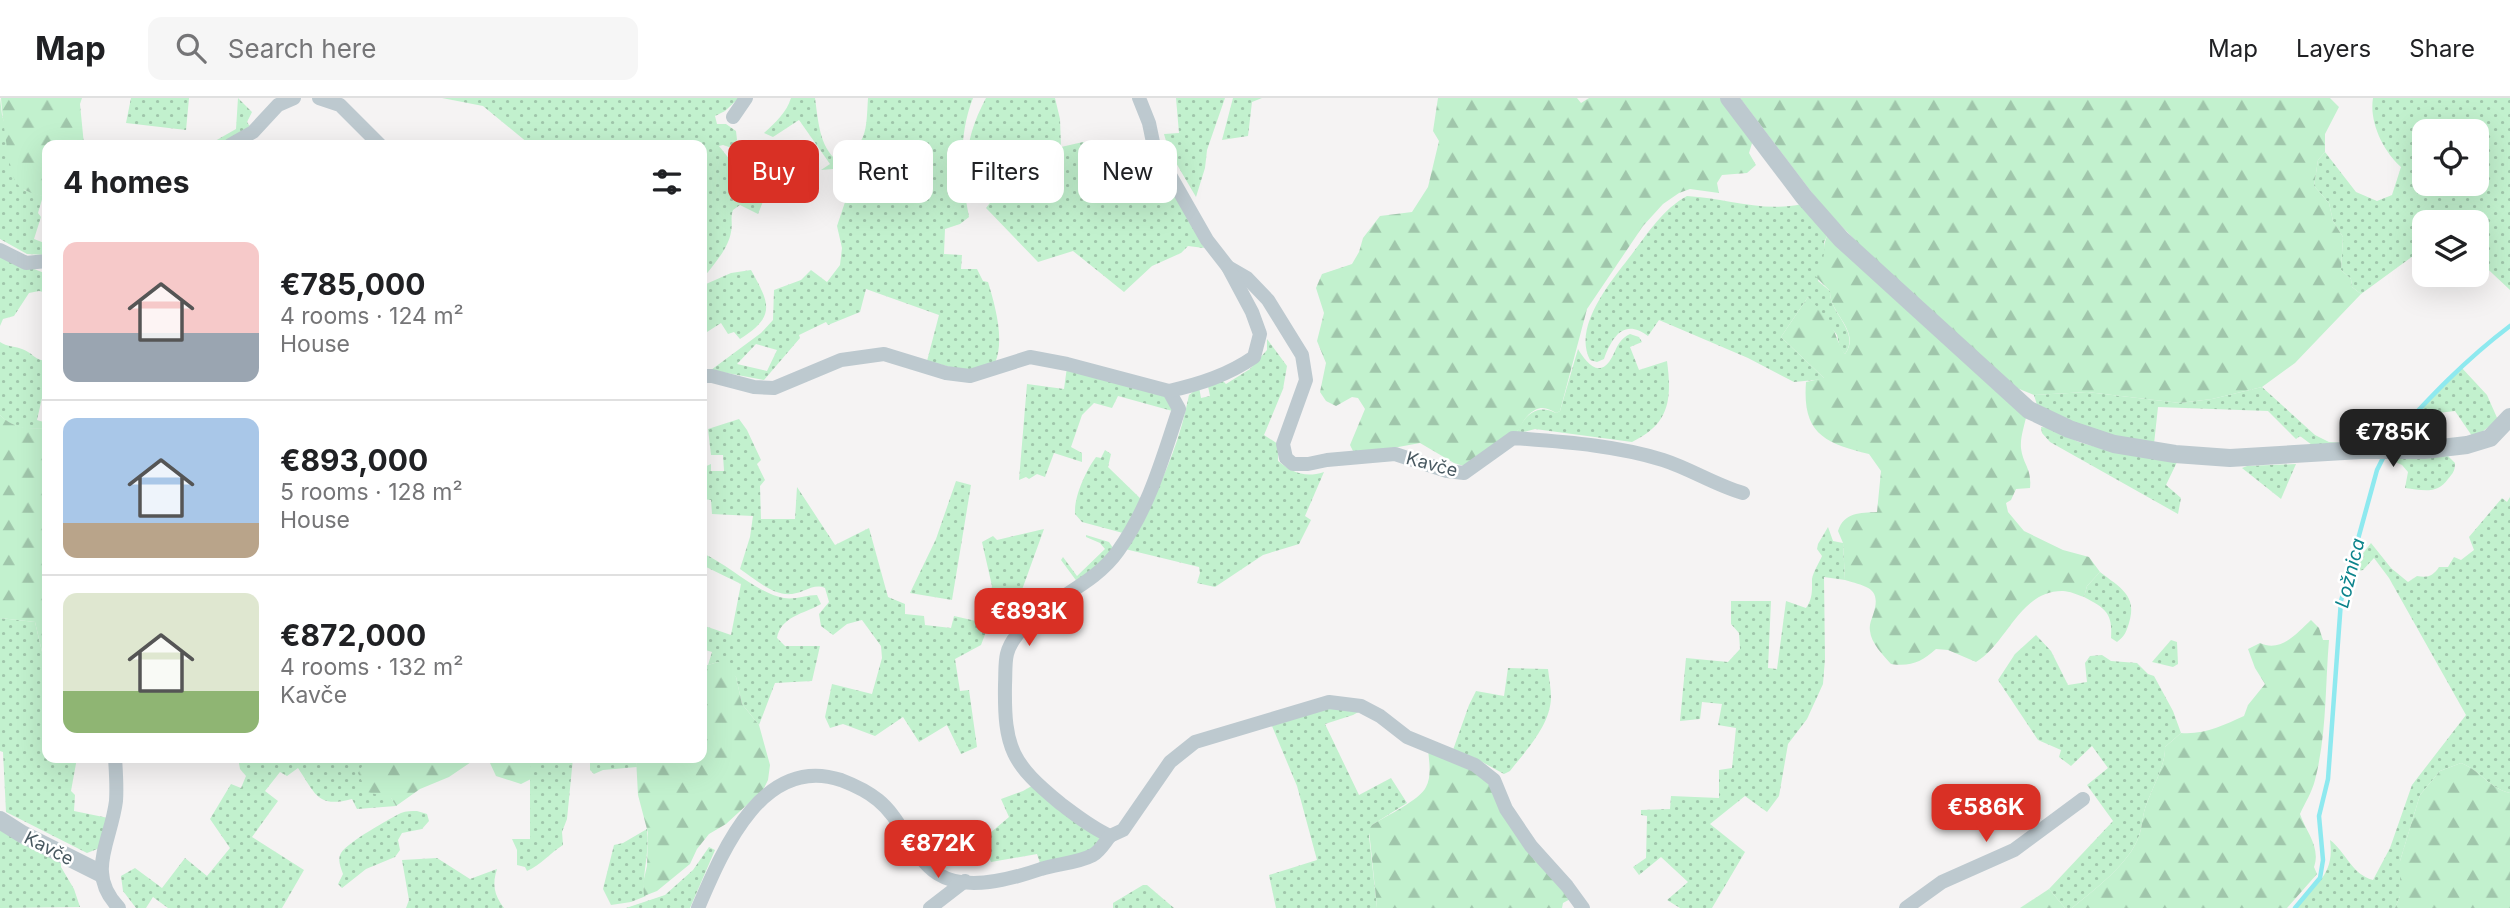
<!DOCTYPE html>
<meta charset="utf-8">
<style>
body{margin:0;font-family:Inter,sans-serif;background:#f6f6f6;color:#202124;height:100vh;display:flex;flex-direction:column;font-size:26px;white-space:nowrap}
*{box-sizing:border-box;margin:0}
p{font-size:23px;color:#757577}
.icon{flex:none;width:38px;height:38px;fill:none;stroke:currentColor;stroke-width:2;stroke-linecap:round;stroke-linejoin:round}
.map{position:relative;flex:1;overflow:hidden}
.sheet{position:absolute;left:42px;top:42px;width:665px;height:623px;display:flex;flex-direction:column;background:#fff;border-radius:14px;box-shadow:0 7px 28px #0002}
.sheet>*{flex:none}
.hud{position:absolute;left:728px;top:42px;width:665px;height:63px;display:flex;gap:14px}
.tools{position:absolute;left:2412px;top:21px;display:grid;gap:14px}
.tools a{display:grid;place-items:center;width:77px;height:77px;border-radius:14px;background:#fff;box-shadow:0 7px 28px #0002;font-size:35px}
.price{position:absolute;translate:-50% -60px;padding:0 16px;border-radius:14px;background:#d93025;color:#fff;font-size:23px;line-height:46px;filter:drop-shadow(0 2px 4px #0008)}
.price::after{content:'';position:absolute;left:50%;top:42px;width:21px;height:16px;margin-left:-10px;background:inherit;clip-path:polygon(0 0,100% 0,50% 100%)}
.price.current{background:#222;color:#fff}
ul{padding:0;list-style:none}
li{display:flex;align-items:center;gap:21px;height:175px;padding:0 21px}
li+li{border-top:2px solid #e0e0e0}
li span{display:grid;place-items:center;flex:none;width:196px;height:140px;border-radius:14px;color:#555}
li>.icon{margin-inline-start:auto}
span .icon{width:84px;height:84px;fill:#fffc;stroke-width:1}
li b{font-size:30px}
h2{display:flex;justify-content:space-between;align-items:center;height:84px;padding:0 21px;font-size:30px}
.tag{padding:0 24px;border-radius:14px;background:#fff;box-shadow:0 7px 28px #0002;font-size:24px;line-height:63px}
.tag.current{background:#d93025;color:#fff}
header{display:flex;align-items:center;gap:42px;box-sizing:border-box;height:98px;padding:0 35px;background:#fff;border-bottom:2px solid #e0e0e0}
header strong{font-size:33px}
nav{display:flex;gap:38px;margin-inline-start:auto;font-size:24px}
.search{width:490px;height:63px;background:#f6f6f6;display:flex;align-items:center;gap:18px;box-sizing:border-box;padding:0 24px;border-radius:14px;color:#757577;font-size:26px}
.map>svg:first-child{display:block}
.grass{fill:url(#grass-dots);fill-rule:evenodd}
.forest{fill:url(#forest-firs)}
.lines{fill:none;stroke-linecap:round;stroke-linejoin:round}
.stream{stroke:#8ee9ef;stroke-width:4.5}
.minor{stroke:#bdc9cf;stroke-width:14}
.tertiary{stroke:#bdc9cf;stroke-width:18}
.labels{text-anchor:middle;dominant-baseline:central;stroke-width:5;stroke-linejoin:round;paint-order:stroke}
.street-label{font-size:18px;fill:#495961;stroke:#fff}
.water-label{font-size:19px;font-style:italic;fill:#0b838b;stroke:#fff}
</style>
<header>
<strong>Map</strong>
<div class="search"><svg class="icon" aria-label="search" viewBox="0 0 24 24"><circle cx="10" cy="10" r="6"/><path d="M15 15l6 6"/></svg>Search here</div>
<nav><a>Map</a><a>Layers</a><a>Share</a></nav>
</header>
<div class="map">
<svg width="2510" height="810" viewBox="0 0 2510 810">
<defs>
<pattern id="grass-dots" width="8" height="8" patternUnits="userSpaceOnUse" patternTransform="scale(1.75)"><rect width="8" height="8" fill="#c2f1ce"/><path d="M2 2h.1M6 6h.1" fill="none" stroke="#a0c6ab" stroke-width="1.8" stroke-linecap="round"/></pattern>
<pattern id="forest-firs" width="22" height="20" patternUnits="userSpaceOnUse" patternTransform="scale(1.75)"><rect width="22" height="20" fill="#c2f1ce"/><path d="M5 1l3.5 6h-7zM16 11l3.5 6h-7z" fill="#a0c6ab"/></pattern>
</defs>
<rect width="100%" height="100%" fill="#f5f3f3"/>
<g class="grass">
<path d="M0,0L2,17L24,92L43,98L38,115L41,119L34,141L47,146V157L27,156L0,141Z"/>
<path d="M131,0H189L186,32L126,25Z"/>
<path d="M238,0L252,14L247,24L251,30L223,47H208L236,31Z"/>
<path d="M442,0H739L725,13L715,18L717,26H726L736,33L737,42L732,50L723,47L719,48L742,77L755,80L749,93L764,101L758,116L740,107L733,112C730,120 733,126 731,134C728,152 712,168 702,182L706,186L731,175L751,172C770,206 776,218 740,241L734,234L728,236L721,225L707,234L704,229L702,230V47H527L528,45L483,8Z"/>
<path d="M791,0H815C818,20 819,50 838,63C868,47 866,32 868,0H973C958,38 961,79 969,119L960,126L945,131L944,156L962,157L961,171H977L983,183L988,184C995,207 1005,242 995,265L970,274L927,263L939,217L866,191L860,214L828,227L826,224L799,237L800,240L764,282L711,272L761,235L773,222L774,192L801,182L811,172L827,184L840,167L842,150L837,128L847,98L848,74L833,71L821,72L830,66L799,22L773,39L764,35C775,25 787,14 791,0ZM756,246L777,252L767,273L737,266Z"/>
<path d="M986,0H1055L1060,21L1061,49L1083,44L1153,56L1191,122L1204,150L1188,148L1181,155L1152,168L1124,194L1073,153L1038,164L986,110L993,101L983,90L971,98C963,60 968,34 986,0ZM1004,58L1015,71L1002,84L990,71ZM1132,61L1154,67L1172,95L1133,84Z"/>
<path d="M1176,0H1225L1207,52L1205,70L1196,99L1169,53L1164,36L1179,35Z"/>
<path d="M1233,0H1262L1252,4L1248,38L1222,42Z"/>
<path d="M2373,0H2510V192L2476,160V124H2424V150L2361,196L2352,189L2351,181L2341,172L2343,139L2333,123L2329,105L2314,88L2318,62L2325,54L2356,94L2377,103L2392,97L2401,69C2383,53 2369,24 2373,0ZM2424,33H2476V86H2424Z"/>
<path d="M1687,98C1725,100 1763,115 1802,106L1828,136L1824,144L1826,156L1818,183L1830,193C1829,216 1861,233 1845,256L1840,250L1837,237L1808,199L1781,239L1825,281L1794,284L1748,260L1659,222L1648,238C1624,220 1612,239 1604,261L1597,264L1590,262C1572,228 1613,181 1632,156C1648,135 1663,111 1687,98Z"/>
<path d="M0,158L47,176V195L39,193L29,195L14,218L3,221L0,228Z"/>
<path d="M1630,236L1639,239L1642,244L1630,249L1639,272L1667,263C1672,301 1670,326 1632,344L1535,331L1516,336C1524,318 1536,305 1556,315L1560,313L1578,251C1584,261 1597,280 1609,264C1617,253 1616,243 1630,236Z"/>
<path d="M1267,241L1287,268L1283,291L1264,337L1278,346V363C1293,375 1305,380 1324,374L1305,418L1311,422L1299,446L1263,457L1215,489L1197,485L1200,475L1199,469L1125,451C1155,402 1178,353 1189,297L1199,289L1201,300L1210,298L1208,288L1223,283L1226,286L1250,271L1267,252Z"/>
<path d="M0,244C7,249 14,248 22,251C32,254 35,263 47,263V278L37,322L47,325V330C28,332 14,331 0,317Z"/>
<path d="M1067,269L1160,292L1176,314L1118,298L1112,310L1094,305L1082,317L1071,349L1082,355V364L1054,355L1045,379L1037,376L1029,381L1026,379L1019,382L1027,286L1064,291Z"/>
<path d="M2461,269L2487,297L2498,322L2479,336L2472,338L2455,313L2430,316L2418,330L2414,345L2393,346L2411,323Z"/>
<path d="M2262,289L2315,337L2329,344L2344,345L2385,336L2389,346L2316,350L2300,338L2296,341L2268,313L2158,309L2154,346L2115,339L2078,327L2037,307L2034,297L2087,294L2180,305L2212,301Z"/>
<path d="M739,321L747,332L761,362L757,366L765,382L760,388L761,421H795L797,389L835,447L869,430L888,499L905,506V516L924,518L925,527L951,530L954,518L989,526L981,547L955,561L960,593L969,592L977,649L961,656L947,627L919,644L903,619L875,638L843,626L830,630L825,619L832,586L872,596L882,560L881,548L862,522L847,526L833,537L821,528L819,516L829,504L825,490C813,485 804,495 792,496C773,498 755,481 740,471L750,439L753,418L712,416L711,402L702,401V370L711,366V373H724L723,357H711L708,331Z"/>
<path d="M2041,329C2055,329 2069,341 2082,345C2113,354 2145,358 2177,364L2166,387L2181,400L2178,416L2050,344L2042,335Z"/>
<path d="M1105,352L1111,356L1108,369L1143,403L1123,435L1082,424L1075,416C1074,399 1085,374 1096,359L1101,360Z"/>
<path d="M2448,358L2455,365C2455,373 2453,375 2448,381C2437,397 2422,392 2405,390L2408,374L2402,367L2389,361Z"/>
<path d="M2296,366L2281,401L2242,370L2247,368Z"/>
<path d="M956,383L971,387L952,502L910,495L936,441Z"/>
<path d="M2510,399V695C2490,691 2480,672 2461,665L2440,673L2420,697L2400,763V798L2395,810H2296C2315,785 2335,778 2330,742C2346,754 2351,776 2373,782L2390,750L2412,687L2466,617L2389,480L2374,460L2363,472L2357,473L2361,458L2371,445L2391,470L2408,484L2417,478C2428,480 2433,478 2439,469H2448L2454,459L2461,462L2474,452L2469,439L2502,400L2507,404Z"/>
<path d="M1828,429L1833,443L1843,445L1845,482L1824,479L1825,561L1823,586L1807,621L1788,646L1779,698L1767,714L1745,698L1710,726L1745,754L1712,810H1680L1667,802L1688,784L1661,759L1639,777L1633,769L1646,760L1647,718L1641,717V712L1670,711L1671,698L1719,700V672L1732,670L1736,630L1718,627L1722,606L1702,604L1700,621L1680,623L1686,560L1728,564L1740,551L1739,535L1731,526V503H1771L1768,570L1777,571L1786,503L1806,510C1813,500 1812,492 1812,481C1813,474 1819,465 1822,458L1817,451L1818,446Z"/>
<path d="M1044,431L1015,511L997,515L987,513L992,488L982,444L993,438L997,442Z"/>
<path d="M1086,437L1109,444L1113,450L1106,462L1078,485L1061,462L1063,459L1077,478L1105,451L1100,445L1086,439Z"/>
<path d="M702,455C728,466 758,496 784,500C795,502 806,497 817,497L821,506C804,516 781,518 777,540L785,548H820L812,583L775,585L759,627L742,606L736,579L718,564L708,567L712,554L702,551V527L731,537L741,486L702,467Z"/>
<path d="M2100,474C2119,489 2138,497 2129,525C2126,534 2125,538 2117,544L2111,540C2113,515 2105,510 2084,499L2087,488Z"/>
<path d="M0,520L35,524L47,575V660H77L71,693L75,697L74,713L118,722L105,748L87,755L6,714L3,654L0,653Z"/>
<path d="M2036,537L2051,553L2068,587L2087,584L2085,565L2090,558L2102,557L2111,563L2137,565L2148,576L2154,578L2173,613L2181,635L2165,649C2166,665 2153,689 2147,705C2142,716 2143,727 2139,738C2130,765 2094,792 2072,810H2065L2049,791L2113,723L2087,687L2108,670L2092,648L2071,668L2059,659L2061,652L2038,642L1998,582L2015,556Z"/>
<path d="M2171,542L2177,544L2178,566L2173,569L2152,564Z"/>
<path d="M1508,570L1548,571C1549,580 1551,590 1551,600C1550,628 1526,652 1510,673L1504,676L1475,660L1453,652L1469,607L1476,593L1504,598Z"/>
<path d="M1332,609L1362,612L1353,617L1325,626L1359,697L1391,680L1407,705L1372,727L1369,738L1377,810H1276L1269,777L1317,762L1297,688L1272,628L1311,614Z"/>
<path d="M238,660H367L396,708L357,711L352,701C318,710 316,697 298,670L287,678L280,674L265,693L278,703L252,739L304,772L282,810H168L153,799L146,810H136L123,793L121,778L135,770L162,790L185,760L207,778L230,750L210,721L231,686L241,690L246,678L240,671Z"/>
<path d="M530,660H573L567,721L562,734L563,747C550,755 541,767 527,773L525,769L517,767V752L512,741H530Z"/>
<path d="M590,660H636L637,669L603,672L594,676L590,672Z"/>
<path d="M1037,685L1100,739L1098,747L1088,754L1040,765L1037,756L991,764L983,741L1009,719L1001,701L1023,693Z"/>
<path d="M417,713L427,716L429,723L422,731L402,735L398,742L400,752L395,759L366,771L342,790L338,786L343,776C341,770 337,761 341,755C348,744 389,721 401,715C406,713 412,713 417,713Z"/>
<path d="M0,723L60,753L61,769L74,791L80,809L0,810Z"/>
<path d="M647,731C650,754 642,775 644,797L646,798L631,804L611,807L603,791L614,747L623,745Z"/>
<path d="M709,749L715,752L690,810H626L665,797L693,772Z"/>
<path d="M437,760L470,781L497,771C492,786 494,797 504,810H406L409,802L402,762Z"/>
<path d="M1143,787H1147L1174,810H1113V805Z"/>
</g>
<g class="forest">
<path d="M1,0H82L80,6L84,47H47V99C37,97 24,94 17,86C9,77 2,15 1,0Z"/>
<path d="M1438,0H1577L1581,5L1589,0H1722L1753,42L1749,55L1756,67L1747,75L1722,77L1717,85L1719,95L1690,91L1679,95L1663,106L1643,128L1587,211L1560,313L1556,315C1549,311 1543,308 1535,312C1523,318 1522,330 1514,337C1500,350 1482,359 1467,369L1454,365L1420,345L1355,357L1350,347L1365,311L1358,300L1352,299L1336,308L1326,303L1320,294L1326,265L1317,243L1324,215L1316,190L1322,176L1352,166L1359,154L1363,140L1380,118L1412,114L1428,89L1439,43L1433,33Z"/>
<path d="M1740,0H2330L2339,9L2325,36V54L2318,62L2314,88L2329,105L2333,123L2343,139L2341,172L2351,181L2352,189L2361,196L2295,265L2262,289L2212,301L2180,305L2087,294L2034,297L2012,288L1890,178L1822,108Z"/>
<path d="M1828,136L2027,315C2025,326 2020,339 2021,350C2023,367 2032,370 2030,390L2016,391L2011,402L2006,405L2008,414L2024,433L2063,452L2089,459L2100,474L2087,488L2084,499C2078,497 2069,493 2063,493C2020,492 2007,546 1976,564L1948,552L1936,551C1921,564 1911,569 1891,566C1883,557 1871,545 1870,533C1869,527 1871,523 1873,517C1882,490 1868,489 1845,482L1843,445L1838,433C1844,414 1860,415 1877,414L1881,373L1869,356C1825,345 1802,336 1806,284L1824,280L1781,239L1808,199C1815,207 1824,216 1830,225C1836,235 1838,247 1845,256C1862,233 1829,216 1830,193L1812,175C1832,155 1819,154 1828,136Z"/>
<path d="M0,317C14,331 28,331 47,330V575L35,524L0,520Z"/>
<path d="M2311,522L2319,530L2323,542H2329C2325,589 2327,635 2315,682C2312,694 2305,705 2300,716C2306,734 2321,749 2314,769L2317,776L2287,810H2072C2094,792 2130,765 2139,738C2143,727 2142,716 2147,705C2153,689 2166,665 2165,649L2181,635C2204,637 2224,627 2244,618L2248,607L2265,586L2255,570L2248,551L2260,545C2281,555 2297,535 2311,522Z"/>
<path d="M718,564L728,567L736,579L742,606L759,627L770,667L768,682L763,692L726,726L709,736L697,751L690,766L657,793L644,798L643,785L647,768L648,735L638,697L636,660H702V566L708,567Z"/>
<path d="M1428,651L1479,674L1574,799L1563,805L1562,810H1377L1369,732L1372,727C1386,718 1420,702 1426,689C1432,678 1429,663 1428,651Z"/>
<path d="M367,660H477L449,679L420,691L396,708L391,700L367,694L358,675Z"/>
<path d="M479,660H530L531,681L521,686L496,678L490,665Z"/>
<path d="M2461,665C2480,672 2490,691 2510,695V810H2395L2400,798V763L2420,697L2440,673Z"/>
<path d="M2049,791L2065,810H2020Z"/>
</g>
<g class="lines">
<g class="stream">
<path d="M2389,348L2393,340C2430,299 2465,262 2510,228"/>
<path d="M2295,810L2320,780L2323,762L2319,718L2328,681L2341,503L2377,372L2385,356"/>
</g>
<g class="minor">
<path d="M319,0L340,7L380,47"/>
<path d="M1139,0L1149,25L1154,49L1207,142L1228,169L1247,180L1268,202L1302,257L1306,282L1283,346L1286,360L1293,366H1308L1327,362L1395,356L1447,373L1464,375L1513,340C1564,344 1614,347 1663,362C1691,371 1715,387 1743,395"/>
<path d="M733,19L746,0"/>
<path d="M230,47L253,34L278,7L294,0"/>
<path d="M0,152L26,165L47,163"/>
<path d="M702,278H712L754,289L774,290L841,262L884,256L946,275L970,278L1030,259L1067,266L1169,293L1179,311C1162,361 1150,408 1118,453C1091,491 1046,500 1017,537C1003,554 1006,566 1005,587C1004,651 1012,666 1061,706C1077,718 1092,730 1110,738L1123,732L1170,664L1195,644L1329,604L1361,608L1380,618L1407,639L1475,667L1494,682L1506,711L1531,748L1567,788L1583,810"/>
<path d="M1169,293C1200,286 1228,277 1254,259L1260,236L1252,214L1228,169"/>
<path d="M115,660C116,674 117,689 116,703C111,744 85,775 119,810"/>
<path d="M698,810C722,754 762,656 841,682C854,687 867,693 878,702C903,722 911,758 938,776C966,794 1012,781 1041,771C1057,766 1078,765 1093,757C1100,753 1105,744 1110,738"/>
<path d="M930,810L965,783"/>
<path d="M1906,810L1942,784L2014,752L2083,701"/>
</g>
<g class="tertiary">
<path d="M1729,0L1804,99L1841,141L2029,312L2069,331L2114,346L2175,356L2230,360L2361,352H2424L2467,347L2490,340L2510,319"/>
<path d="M0,722L22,736L100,775"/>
</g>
</g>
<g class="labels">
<g class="street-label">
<text transform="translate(1432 366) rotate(15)">Kavče</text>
<text transform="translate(49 750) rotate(27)">Kavče</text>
</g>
<g class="water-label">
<text transform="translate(2350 475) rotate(-76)">Ložnica</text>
</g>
</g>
</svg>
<div class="tools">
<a><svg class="icon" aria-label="locate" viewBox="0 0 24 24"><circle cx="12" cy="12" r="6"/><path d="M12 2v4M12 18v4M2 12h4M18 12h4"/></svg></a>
<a><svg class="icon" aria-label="layers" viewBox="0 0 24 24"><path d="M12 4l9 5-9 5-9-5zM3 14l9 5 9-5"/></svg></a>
</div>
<b class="price current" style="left:2393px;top:371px">€785K</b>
<b class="price" style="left:1029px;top:550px">€893K</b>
<b class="price" style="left:1986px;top:746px">€586K</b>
<b class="price" style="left:938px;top:782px">€872K</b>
<div class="hud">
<a class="tag current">Buy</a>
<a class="tag">Rent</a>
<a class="tag">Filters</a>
<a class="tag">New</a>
</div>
<section class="sheet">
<h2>4 homes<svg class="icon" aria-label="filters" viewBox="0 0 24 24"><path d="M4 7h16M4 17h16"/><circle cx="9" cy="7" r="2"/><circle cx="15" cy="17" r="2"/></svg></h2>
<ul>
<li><span style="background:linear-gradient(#f6c9c9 65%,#9aa5b1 0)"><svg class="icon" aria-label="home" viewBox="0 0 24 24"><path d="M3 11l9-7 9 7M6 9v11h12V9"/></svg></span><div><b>€785,000</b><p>4 rooms · 124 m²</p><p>House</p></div></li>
<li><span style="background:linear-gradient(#a9c7e8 75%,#b9a48a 0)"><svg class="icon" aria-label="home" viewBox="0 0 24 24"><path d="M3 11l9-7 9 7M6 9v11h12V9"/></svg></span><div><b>€893,000</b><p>5 rooms · 128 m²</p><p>House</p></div></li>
<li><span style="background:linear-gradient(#dfe7d0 70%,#8fb573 0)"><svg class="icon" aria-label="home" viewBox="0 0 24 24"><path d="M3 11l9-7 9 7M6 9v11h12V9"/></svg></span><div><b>€872,000</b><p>4 rooms · 132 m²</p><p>Kavče</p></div></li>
</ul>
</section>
</div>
